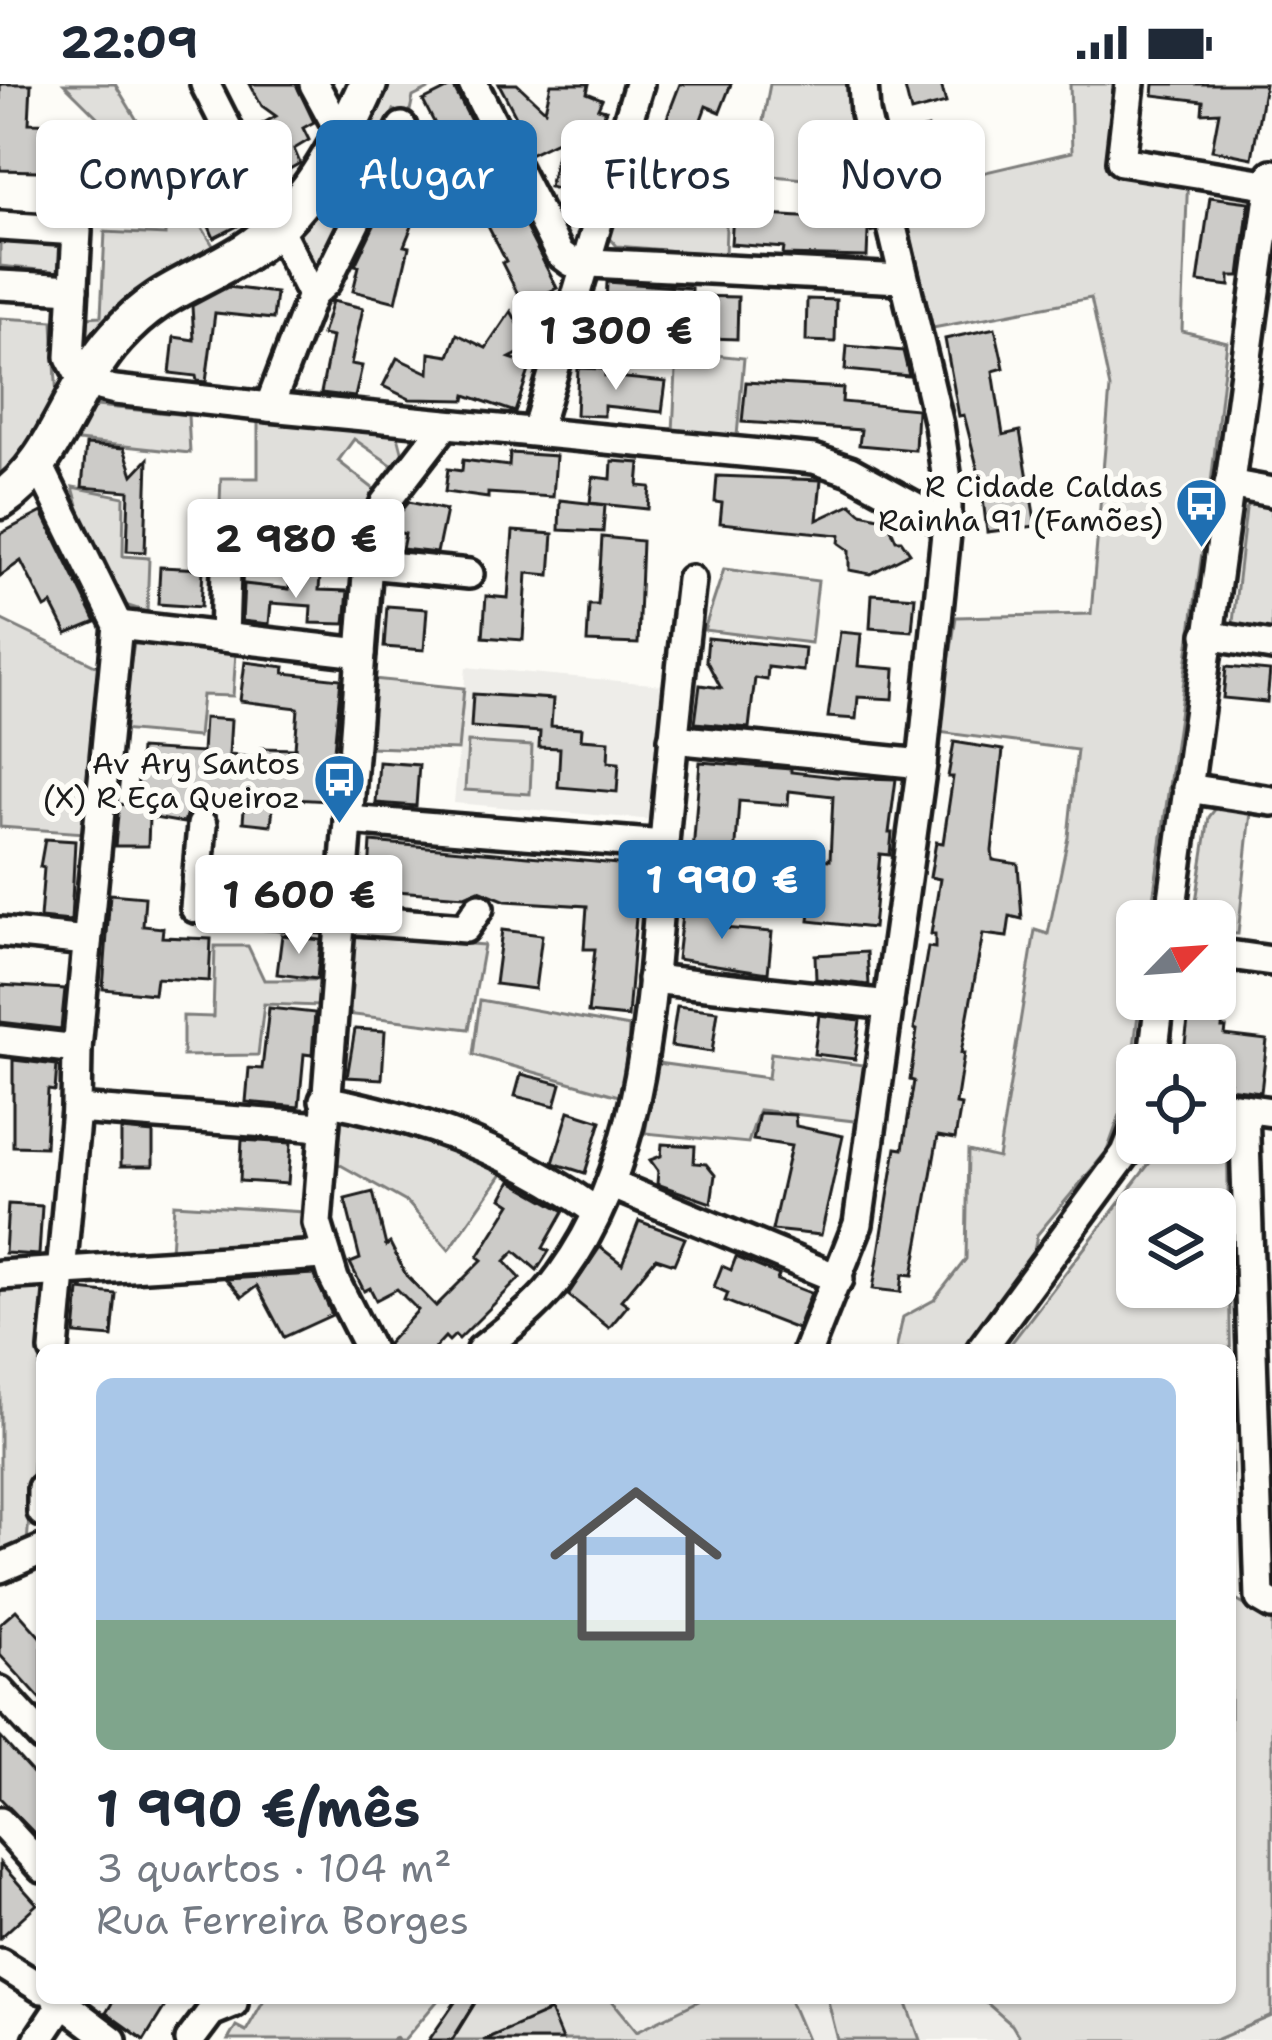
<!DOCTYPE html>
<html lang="pt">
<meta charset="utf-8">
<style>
body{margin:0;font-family:"Shantell Sans",sans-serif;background:#f2f2f3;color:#1f2937;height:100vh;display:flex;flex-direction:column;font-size:45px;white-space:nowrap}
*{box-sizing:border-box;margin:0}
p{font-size:39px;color:#747a83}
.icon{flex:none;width:66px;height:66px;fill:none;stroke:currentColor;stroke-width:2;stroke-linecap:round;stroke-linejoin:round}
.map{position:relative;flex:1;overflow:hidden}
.details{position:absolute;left:36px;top:1260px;width:1200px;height:660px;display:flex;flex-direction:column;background:#fff;border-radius:18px;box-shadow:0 3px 9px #0004}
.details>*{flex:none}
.banner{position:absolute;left:36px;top:36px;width:1200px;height:108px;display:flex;gap:24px}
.needle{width:78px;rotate:65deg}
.fabs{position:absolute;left:1116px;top:816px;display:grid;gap:24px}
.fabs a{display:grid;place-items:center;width:120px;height:120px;border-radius:18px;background:#fff;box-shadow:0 3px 9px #0004;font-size:60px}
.price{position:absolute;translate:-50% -102px;padding:0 27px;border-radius:12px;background:#fff;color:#222;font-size:39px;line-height:78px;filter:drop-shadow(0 3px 6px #0008)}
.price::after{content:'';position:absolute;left:50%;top:72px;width:36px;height:27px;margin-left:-18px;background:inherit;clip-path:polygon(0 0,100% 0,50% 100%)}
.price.selected{background:#1f6fb2;color:#fff}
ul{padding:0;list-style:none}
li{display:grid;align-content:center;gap:24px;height:636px;padding:0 60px}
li+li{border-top:3px solid #e0e1e3}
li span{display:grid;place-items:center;height:372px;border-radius:18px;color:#555}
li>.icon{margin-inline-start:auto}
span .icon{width:216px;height:216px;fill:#fffc;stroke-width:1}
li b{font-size:51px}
.tag{padding:0 42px;border-radius:18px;background:#fff;box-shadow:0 3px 9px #0004;font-size:42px;line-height:108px}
.tag.selected{background:#1f6fb2;color:#fff}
.status{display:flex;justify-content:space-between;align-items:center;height:84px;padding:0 60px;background:#fff;direction:ltr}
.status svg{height:33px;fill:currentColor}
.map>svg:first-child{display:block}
.built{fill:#eeede9}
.green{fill:#e0dfdb;stroke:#7e7e7c;stroke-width:3;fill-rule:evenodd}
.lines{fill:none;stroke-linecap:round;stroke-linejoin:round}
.stream{stroke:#797876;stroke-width:6}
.building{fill:#cccbc8;stroke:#1c1c1c;stroke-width:3}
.street-casing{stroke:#1c1c1c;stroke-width:36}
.secondary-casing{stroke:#1c1c1c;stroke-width:45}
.street{stroke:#fdfcf7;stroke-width:27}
.secondary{stroke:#fdfcf7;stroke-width:36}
.labels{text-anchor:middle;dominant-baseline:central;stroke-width:12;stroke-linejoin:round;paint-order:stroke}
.poi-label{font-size:30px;fill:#1c1c1c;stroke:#fdfcf7;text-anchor:end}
</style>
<div class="status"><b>22:09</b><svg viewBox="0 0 49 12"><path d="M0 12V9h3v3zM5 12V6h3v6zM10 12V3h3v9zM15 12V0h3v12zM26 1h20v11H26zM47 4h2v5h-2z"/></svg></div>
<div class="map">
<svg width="1272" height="1956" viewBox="0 0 1272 1956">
<rect width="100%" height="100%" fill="#fdfcf7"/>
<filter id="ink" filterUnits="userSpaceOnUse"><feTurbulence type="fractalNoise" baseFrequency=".00833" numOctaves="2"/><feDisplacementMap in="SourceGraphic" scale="24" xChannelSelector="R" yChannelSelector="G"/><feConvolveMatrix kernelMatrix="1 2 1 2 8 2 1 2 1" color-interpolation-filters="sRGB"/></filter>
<g filter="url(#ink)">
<g class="built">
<path d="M466,583L663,601L654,736L454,719Z"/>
<path d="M1272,1809V1956H452L478,1914H981L1012,1941L1230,1914Z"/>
</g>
<g class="green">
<path d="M64,0H115L217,168L168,188L123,223L89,264L86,233L101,232L105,148L165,151V100Z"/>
<path d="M384,0H439L413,13L408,36L394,26L325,182L316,190L294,155Z"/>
<path d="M770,0H851V23L866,101L753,90Z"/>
<path d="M1070,0H1120L1121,77L1188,88L1182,247L1227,258L1208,426L1150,837H1137L1140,915L1128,1009L1107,1067L1037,1151L1033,1173L962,1266H896L903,1233L934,1216L966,1175L968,1067L998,1074L1035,846L1048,850L1068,753L1077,666L938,648L956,533L1091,530L1110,304L1091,214L933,244L900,108L1072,68Z"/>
<path d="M632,75L728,89L725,171L617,162L608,152Z"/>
<path d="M0,158L61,162L58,188L0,182Z"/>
<path d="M0,234L53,237L57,318L19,381L0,402Z"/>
<path d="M677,267L744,274L737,352L673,348Z"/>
<path d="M96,322L188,331L190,369L69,356Z"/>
<path d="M258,333L397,348L403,371L396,384L354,355L338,377L379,409L361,448L303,442L297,471L218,468L221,394H258Z"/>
<path d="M73,403L124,413L123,472L149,474L147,528L125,521L82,436Z"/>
<path d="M1251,418L1272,420V549L1236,542L1233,538L1246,425Z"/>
<path d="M724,485L818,497L811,559L704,546Z"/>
<path d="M0,535L101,584L85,749L0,743Z"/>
<path d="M139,559L236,568L233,612L202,611L198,653L119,646L134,560Z"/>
<path d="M373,595L464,604L458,666L371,663Z"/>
<path d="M468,658L532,662L530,710L465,706Z"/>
<path d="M1216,724L1251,728L1238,850L1215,849V837H1193L1209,733Z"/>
<path d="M355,852L484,861L469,945L346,930Z"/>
<path d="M215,862H248L264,896H320V922L264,920L258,971L183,972V932L213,933Z"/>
<path d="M480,916L629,943L626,1014L473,971Z"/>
<path d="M771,969L871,982L863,1038L759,1026L748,1059L645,1049L657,979L768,994Z"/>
<path d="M343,1025L507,1083L449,1166L408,1119L337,1079Z"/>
<path d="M1215,1031L1227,1032L1234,1515L1272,1537V1932L1216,1956H1021L1012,1941L981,1914H1230V1595L1234,1516L1230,1514V1266H1006L1165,1059H1215ZM1137,1125H1215V1203H1137Z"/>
<path d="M174,1120L304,1128L306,1155L171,1168Z"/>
<path d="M46,1203L27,1460L0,1472V1205Z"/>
<path d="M265,1914H440L404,1956H228L236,1942L246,1947Z"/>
<path d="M478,1914H610L637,1947L705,1914H789L807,1956H452Z"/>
<path d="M831,1914H905L920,1956H838L828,1917Z"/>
</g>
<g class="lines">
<path class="stream" d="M394,1956L396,1955"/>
</g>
<g class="building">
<path d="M0,0H31L29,39L74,40V69L121,71L120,98L165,99L164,143L116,142L117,119L73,117L74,88L0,86Z"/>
<path d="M250,0H296L314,38L303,44L309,56L294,65L300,79L274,94L249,47L276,32L262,22Z"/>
<path d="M499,0H517L545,26L551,0H589L587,9L602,15L598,24L606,26L591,63L599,71L597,79H590L578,130L556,124L561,106L549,103L561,55L529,70L515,42L520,40Z"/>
<path d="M680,0H731L720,28L706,22L688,71L657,60Z"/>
<path d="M904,0H941L946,19L911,28Z"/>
<path d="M1154,0H1265L1252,74L1212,66L1219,28L1202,29L1203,17L1153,11Z"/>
<path d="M453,2L557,204L523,220L502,179L506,177L423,17Z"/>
<path d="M928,44L935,71L901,79L895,52Z"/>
<path d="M213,56L253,134L214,154L200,122L211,117L189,75V68Z"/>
<path d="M394,100L424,112L404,162L409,163L396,218L353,207L359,182L355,181Z"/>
<path d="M1210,113L1249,118L1240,192H1230V202L1198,198Z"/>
<path d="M734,115L767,117L766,131L836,135L871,132L874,147L868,148L867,173L783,171L784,164L731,160Z"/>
<path d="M607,198L691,204V212L738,213L737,255L709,254V246L636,243L635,250L605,249Z"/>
<path d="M228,203L276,209L273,235L215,229L206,298L197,297L196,292L170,289L174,253L194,256L192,222Z"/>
<path d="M807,215L836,216L835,258L806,257Z"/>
<path d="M332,217L363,224L351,280L362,282L355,313L321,309L332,253L322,251Z"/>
<path d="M511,227L531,263L510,274L531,281L515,328L466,311L465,316L410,315L383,302L397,274L429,289L430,269L449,272L457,250L486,264Z"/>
<path d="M995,244L1004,284L993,287L1003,351L1020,347L1036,442L987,448L981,398L964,331L959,332L945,255Z"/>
<path d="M847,262L903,267L909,292L845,286Z"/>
<path d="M578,284L605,285V292L666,298L662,328L604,322V332L576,331Z"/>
<path d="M746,298L843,304L842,318L917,325L915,366L859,361L861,346L742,338Z"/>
<path d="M86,361L124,364L133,391L148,375L145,468L127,467L129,407L82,403Z"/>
<path d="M510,369L556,372L553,413L488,409V414L445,408L448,385L462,387L463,376L509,382Z"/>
<path d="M612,377L640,379L638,402L650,403L648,425L590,419L593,393L611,395Z"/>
<path d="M717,392L821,396L817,436L851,420L861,429L887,435L896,456H901L910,469L870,490L849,486V466L839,459L840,451L720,439L722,419L715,418Z"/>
<path d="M560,416L605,421L603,448L559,446Z"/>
<path d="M409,418L446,426L437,469L402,465L405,450L396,448L401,428Z"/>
<path d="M42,428L96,538L67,550L52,520L45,524L21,477L0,492V450Z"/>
<path d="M513,447L553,450L550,491L527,489L523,556L483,553L486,512L508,514Z"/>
<path d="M602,453L642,457L638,560L587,558L589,521H598Z"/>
<path d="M160,483L203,485L201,523L158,520Z"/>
<path d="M290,490L320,491L319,506L348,507L345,540L310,539L311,522L271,519L269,540L242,537L244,500L289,505Z"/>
<path d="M872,510L915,513L912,547L870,544Z"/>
<path d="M387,522L427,525L424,566L384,563Z"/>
<path d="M840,548L861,550L858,582L895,585L893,615L858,613L856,635L828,633Z"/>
<path d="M708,554L805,564L803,587L768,583L767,596L755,594L749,644L695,639L700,601L721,604L706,576Z"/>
<path d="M245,578L285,583L284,589L341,595L329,717L274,714L271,741L243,738L245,713L192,709L184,739L149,733L148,762H115L119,720L136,722L140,665L202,669L204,634L231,636L229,671L262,674V664L295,665L298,624L240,617Z"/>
<path d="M1226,583L1270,587L1267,618L1223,614Z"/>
<path d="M473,610L553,615L551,642L582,644L581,655L609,657L608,678L619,679L617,708L558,703L560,664L539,663L540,648L471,643Z"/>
<path d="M954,658L1003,666L992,767L993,776L1018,780L1022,835L1010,832L1007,853L983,850L961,969H964L956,1020L961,1021L955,1055L938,1052L913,1191L903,1190L901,1208L873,1205L896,1064L903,1065L914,997L910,996L917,946L914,945L928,863L935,864V850H931L940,795L930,793L936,758L943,759L953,693H948Z"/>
<path d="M379,678L419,681L416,722L376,719Z"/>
<path d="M700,678L791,685V688L836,693L896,695L889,749H892L890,771L880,770L873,844L809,837L811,816L779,812L783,771L830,776L833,712L789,707L788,721L739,717L734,790L692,781Z"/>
<path d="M45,755L75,757L71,837L40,834L44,784L40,783Z"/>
<path d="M371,758L640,782L628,933L588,929L595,865H584L587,822L506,817L479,806L465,812L368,805Z"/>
<path d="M110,810L145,813L143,842L163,844L162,853L211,855L209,897L156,894L154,910L103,905Z"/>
<path d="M683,822L725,828L723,844L772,848L768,889L677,875Z"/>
<path d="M502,846L542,851L535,905L495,900Z"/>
<path d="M282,851L321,856L317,895L277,890Z"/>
<path d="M867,868L869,901L816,895L815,871Z"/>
<path d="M0,901L65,905L61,945L0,938Z"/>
<path d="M1191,915H1225L1222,944H1226L1225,951L1267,956L1261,1008L1228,1004L1229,998L1215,996V981H1182Z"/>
<path d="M677,922L718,927L712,968L671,962Z"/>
<path d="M269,924L315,929L312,971L304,970L299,1023L246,1018L249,984L262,985Z"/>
<path d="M819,931L860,936L855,975L814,970Z"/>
<path d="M355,945L385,947L382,995L347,993Z"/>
<path d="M13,976L57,981L55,1007L48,1006L45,1063L13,1062Z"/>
<path d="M521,990L561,1000L555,1022L515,1012Z"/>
<path d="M569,1027L601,1037L585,1089L553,1079Z"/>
<path d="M759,1029L795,1031L796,1042L843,1052L821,1151L772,1146L791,1062L753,1056Z"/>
<path d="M121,1046L153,1049V1082H121Z"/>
<path d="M242,1056L291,1059L288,1100L240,1097Z"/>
<path d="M662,1060L695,1062L694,1079L706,1080L715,1091L711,1119L657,1100L658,1087L650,1076L661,1072Z"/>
<path d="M511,1097L564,1127L543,1164L549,1167L537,1186L515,1167L505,1177L520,1194L459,1255L455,1251L449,1257L445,1253L433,1266H388L387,1260L418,1226L397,1205L376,1216L370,1204L364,1207L350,1179L360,1175L345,1115L373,1108L386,1162L390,1159L406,1191L436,1222L482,1176L478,1173L511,1120L502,1114Z"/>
<path d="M8,1120L42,1122L39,1171L5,1169Z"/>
<path d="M639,1137L685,1154L674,1180L656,1174L621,1216L628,1221L609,1244L568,1211L600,1163L622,1180Z"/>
<path d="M736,1173L779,1191L777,1196L811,1209L797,1245L725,1217L728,1209L714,1203L722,1182L731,1186Z"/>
<path d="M314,1190L332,1231L284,1253L257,1202L242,1213L226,1195Z"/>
<path d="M79,1206L116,1210L112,1253L75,1250Z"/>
<path d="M16,1526L42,1555V1617L0,1571V1540Z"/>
<path d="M0,1653L42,1699V1757L0,1714Z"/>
<path d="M0,1779L37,1820L0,1854Z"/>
<path d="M115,1914H170L144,1956L106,1929Z"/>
<path d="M458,1914H478L452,1956H429Z"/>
<path d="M550,1927L562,1956H483Z"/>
</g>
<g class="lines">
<defs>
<g id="street">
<path d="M205,0L312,211L269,323"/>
<path d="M314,0L333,35L350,40"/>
<path d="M473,0L559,169L571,178L902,195"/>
<path d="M1130,0L1121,77L1272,101"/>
<path d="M0,142L77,147L70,273L83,298L115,306L269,323L814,375L850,387L947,440"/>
<path d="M0,201L74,205"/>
<path d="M312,211L326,198L402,43"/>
<path d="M536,347L639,0"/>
<path d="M38,379L118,541L77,965L76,1025L54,1266"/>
<path d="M1229,400L1272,408"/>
<path d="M368,480L469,490"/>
<path d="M118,541L361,569"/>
<path d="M1207,551L1272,562"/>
<path d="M224,553L227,454"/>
<path d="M673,655L922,680"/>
<path d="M1187,704L1272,717"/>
<path d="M348,736L664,761"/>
<path d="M202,741L195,824L465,844L479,824"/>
<path d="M1170,837L1272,90"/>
<path d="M0,848L87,857"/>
<path d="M1215,869L1272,877"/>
<path d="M652,895L889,921"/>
<path d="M0,956L77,965"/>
<path d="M1152,981L1160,915"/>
<path d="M324,1016C422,1034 516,1069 597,1128"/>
<path d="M1215,1020L1272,1028"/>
<path d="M1244,1024L1260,1514L1272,1521"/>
<path d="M76,1025L322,1043"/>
<path d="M610,1100L839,1195"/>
<path d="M0,1191L324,1171"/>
<path d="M370,1266L334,1195L317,1139L370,453L385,419L445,341"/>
<path d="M481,1266C509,1243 540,1221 561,1191C650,1070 651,904 664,760C671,672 681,584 691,496"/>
<path d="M808,1266L858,1140L922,680L947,440V396L939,341L865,29L863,0"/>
<path d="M981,1266L1126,1069L1137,1041"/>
<path d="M42,1404V1428"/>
<path d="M0,1484L42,1466"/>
<path d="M0,1607L42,1653"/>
<path d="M0,1738L42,1784"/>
<path d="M0,1879L42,1905"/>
<path d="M56,1914L112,1956"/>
<path d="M38,1956L66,1914"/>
<path d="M190,1956L211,1928L233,1919"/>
</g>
<path id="secondary" d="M0,416C56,380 71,302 116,253C159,205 194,200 245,168C304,130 340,62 368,0"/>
</defs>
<use href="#street" class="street-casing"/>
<use href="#secondary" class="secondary-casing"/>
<use href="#street" class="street"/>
<use href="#secondary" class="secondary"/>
</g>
</g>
<defs>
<symbol id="bus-pin" viewBox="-11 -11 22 30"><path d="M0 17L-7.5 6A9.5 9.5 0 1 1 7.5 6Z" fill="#1f6fb2" stroke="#fdfcf7"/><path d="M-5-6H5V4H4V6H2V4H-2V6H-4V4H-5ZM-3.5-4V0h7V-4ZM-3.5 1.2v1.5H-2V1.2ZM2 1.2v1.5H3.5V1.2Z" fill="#fff"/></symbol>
</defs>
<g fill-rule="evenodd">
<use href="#bus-pin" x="1172" y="390" width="59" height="81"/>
<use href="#bus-pin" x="310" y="666" width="59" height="81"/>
</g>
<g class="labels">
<g class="poi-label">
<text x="1163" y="402">R Cidade Caldas<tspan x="1163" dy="34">Rainha 91 (Famões)</tspan></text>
<text x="300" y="679">Av Ary Santos<tspan x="300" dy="34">(X) R Eça Queiroz</tspan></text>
</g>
</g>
</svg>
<div class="fabs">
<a><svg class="needle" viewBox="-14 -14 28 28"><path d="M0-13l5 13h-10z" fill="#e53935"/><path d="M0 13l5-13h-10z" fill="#747a83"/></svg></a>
<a><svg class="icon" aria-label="locate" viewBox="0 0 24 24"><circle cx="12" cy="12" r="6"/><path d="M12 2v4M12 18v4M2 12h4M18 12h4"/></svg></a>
<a><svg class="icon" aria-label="layers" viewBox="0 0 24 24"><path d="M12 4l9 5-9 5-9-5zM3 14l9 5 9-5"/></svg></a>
</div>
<b class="price" style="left:616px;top:309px">1 300 €</b>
<b class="price" style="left:296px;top:517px">2 980 €</b>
<b class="price selected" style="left:722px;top:858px">1 990 €</b>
<b class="price" style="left:299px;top:873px">1 600 €</b>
<div class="banner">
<a class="tag">Comprar</a>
<a class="tag selected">Alugar</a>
<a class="tag">Filtros</a>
<a class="tag">Novo</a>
</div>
<section class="details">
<ul>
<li><span style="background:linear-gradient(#a9c7e8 65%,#7fa58c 0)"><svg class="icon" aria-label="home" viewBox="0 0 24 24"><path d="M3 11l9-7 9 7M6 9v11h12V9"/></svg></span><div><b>1 990 €/mês</b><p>3 quartos · 104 m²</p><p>Rua Ferreira Borges</p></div></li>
</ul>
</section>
</div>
